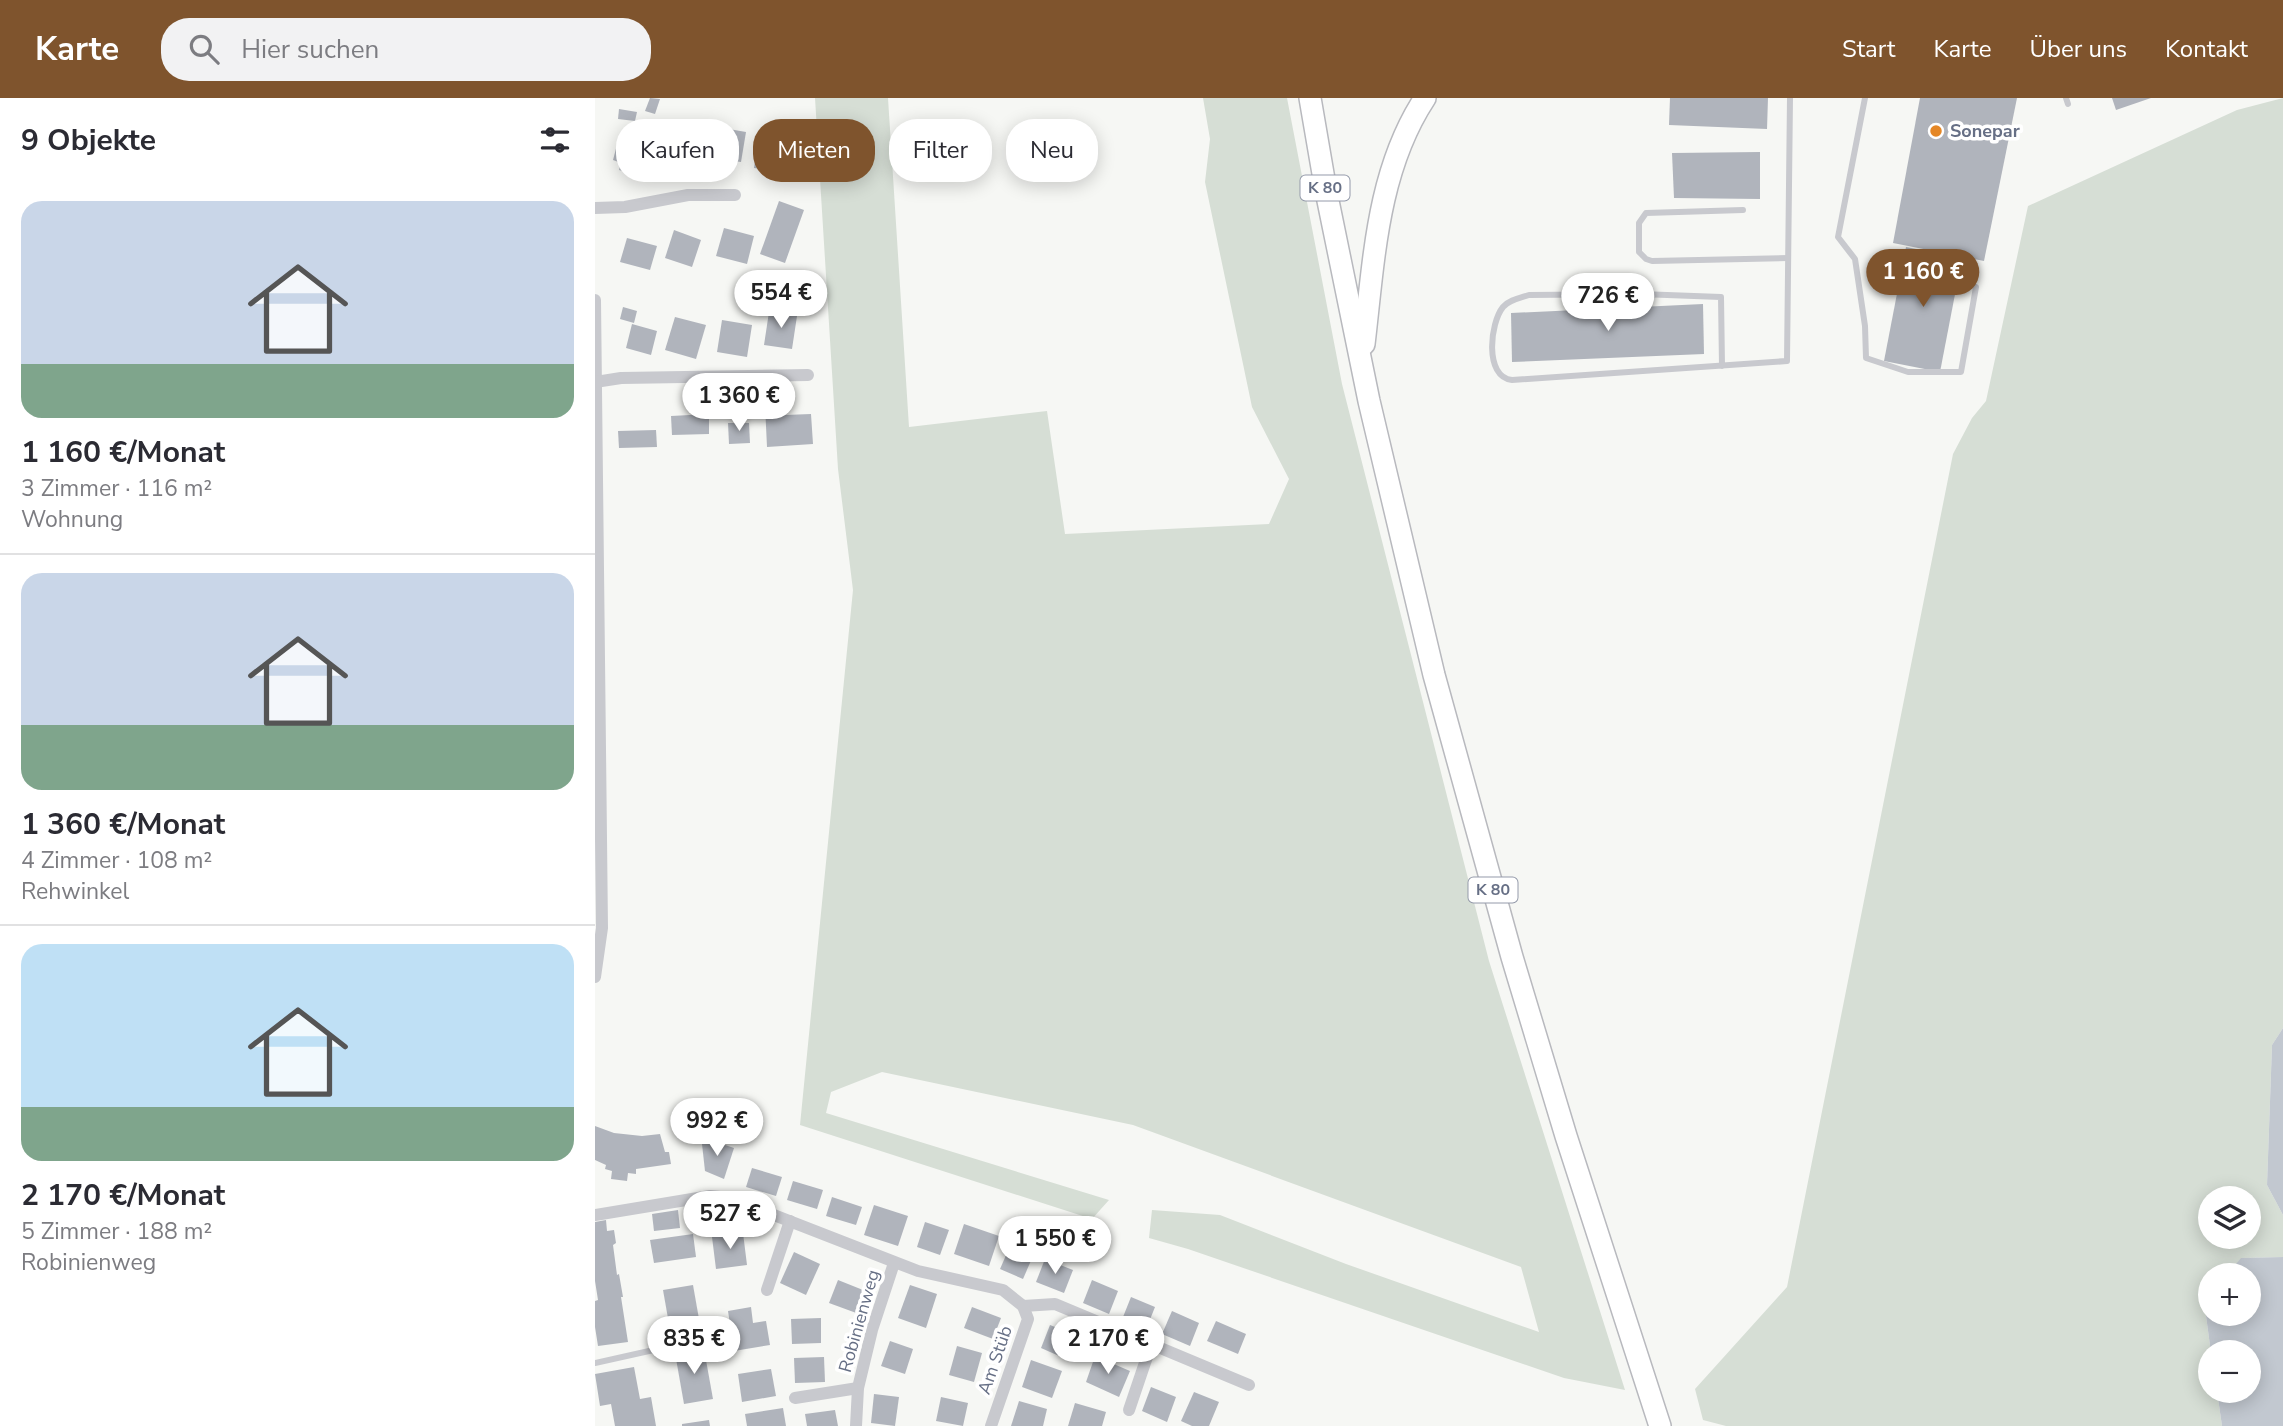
<!DOCTYPE html>
<html lang="de">
<meta charset="utf-8">
<style>
body{margin:0;font-family:"Nunito Sans",sans-serif;background:#f2f2f3;color:#2b2b33;height:100vh;display:flex;flex-direction:column;font-size:26px;white-space:nowrap}
*{box-sizing:border-box;margin:0}
p{font-size:23px;color:#7c7c81}
.icon{flex:none;width:38px;height:38px;fill:none;stroke:currentColor;stroke-width:2;stroke-linecap:round;stroke-linejoin:round}
.map{position:relative;flex:1;overflow:hidden}
.sheet{display:flex;flex-direction:column;background:#fff;width:595px}
.sheet>*{flex:none}
.banner{position:absolute;left:21px;top:21px;width:665px;height:63px;display:flex;gap:14px}
.tools{position:absolute;left:1603px;top:1088px;display:grid;gap:14px}
.tools a{display:grid;place-items:center;width:63px;height:63px;border-radius:50%;background:#fff;box-shadow:0 4px 18px #0003;font-size:35px}
.price{position:absolute;translate:-50% -60px;padding:0 16px;border-radius:24px;background:#fff;color:#222;font-size:23px;line-height:46px;filter:drop-shadow(0 2px 4px #0008)}
.price::after{content:'';position:absolute;left:50%;top:42px;width:21px;height:16px;margin-left:-10px;background:inherit;clip-path:polygon(0 0,100% 0,50% 100%)}
.price.current{background:#7f542d;color:#fff}
ul{padding:0;list-style:none}
li{display:grid;align-content:center;gap:14px;height:371px;padding:0 21px}
li+li{border-top:2px solid #e1e1e2}
li span{display:grid;place-items:center;height:217px;border-radius:21px;color:#555}
li>.icon{margin-inline-start:auto}
span .icon{width:126px;height:126px;fill:#fffc;stroke-width:1}
li b{font-size:30px}
h2{display:flex;justify-content:space-between;align-items:center;height:84px;padding:0 21px;font-size:30px}
.tag{padding:0 24px;border-radius:28px;background:#fff;box-shadow:0 4px 18px #0003;font-size:24px;line-height:63px}
.tag.current{background:#7f542d;color:#fff}
header{display:flex;align-items:center;gap:42px;box-sizing:border-box;height:98px;padding:0 35px;background:#7f542d;color:#fff}
header strong{font-size:33px}
nav{display:flex;gap:38px;margin-inline-start:auto;font-size:24px}
.search{width:490px;height:63px;background:#f2f2f3;display:flex;align-items:center;gap:18px;box-sizing:border-box;padding:0 24px;border-radius:28px;color:#7c7c81;font-size:26px}
main{display:flex;flex:1;min-height:0}
.map>svg:first-child{display:block}
.green{fill:#d6ded5;fill-rule:evenodd}
.water{fill:#c2c8d0}
.building{fill:#b0b4bc}
.lines{fill:none;stroke-linecap:round;stroke-linejoin:round}
.trunk-casing{stroke:#b8b9be;stroke-width:24}
.service{stroke:#c8c9ce;stroke-width:6}
.minor{stroke:#c8c9ce;stroke-width:12}
.trunk{stroke:#fff;stroke-width:21}
.poi-dot{fill:#e58726;stroke:#fff;stroke-width:2.5}
.labels{text-anchor:middle;dominant-baseline:central;stroke-width:7;stroke-linejoin:round;paint-order:stroke}
.shield{fill:#fff;stroke:#949aaa;stroke-width:2}
.shield-label{font-size:16px;font-weight:bold;fill:#666f85}
.poi-label{font-size:18px;font-weight:bold;fill:#666f85;stroke:#fff;text-anchor:start}
.street-label{font-size:18px;fill:#666f85;stroke:#fff}
</style>
<header>
<strong>Karte</strong>
<div class="search"><svg class="icon" aria-label="search" viewBox="0 0 24 24"><circle cx="10" cy="10" r="6"/><path d="M15 15l6 6"/></svg>Hier suchen</div>
<nav><a>Start</a><a>Karte</a><a>Über uns</a><a>Kontakt</a></nav>
</header>
<main>
<section class="sheet">
<h2>9 Objekte<svg class="icon" aria-label="filters" viewBox="0 0 24 24"><path d="M4 7h16M4 17h16"/><circle cx="9" cy="7" r="2"/><circle cx="15" cy="17" r="2"/></svg></h2>
<ul>
<li><span style="background:linear-gradient(#c9d6e8 75%,#7fa58c 0)"><svg class="icon" aria-label="home" viewBox="0 0 24 24"><path d="M3 11l9-7 9 7M6 9v11h12V9"/></svg></span><div><b>1 160 €/Monat</b><p>3 Zimmer · 116 m²</p><p>Wohnung</p></div></li>
<li><span style="background:linear-gradient(#c9d6e8 70%,#7fa58c 0)"><svg class="icon" aria-label="home" viewBox="0 0 24 24"><path d="M3 11l9-7 9 7M6 9v11h12V9"/></svg></span><div><b>1 360 €/Monat</b><p>4 Zimmer · 108 m²</p><p>Rehwinkel</p></div></li>
<li><span style="background:linear-gradient(#bfe0f5 75%,#7fa58c 0)"><svg class="icon" aria-label="home" viewBox="0 0 24 24"><path d="M3 11l9-7 9 7M6 9v11h12V9"/></svg></span><div><b>2 170 €/Monat</b><p>5 Zimmer · 188 m²</p><p>Robinienweg</p></div></li>
</ul>
</section>
<div class="map">
<svg width="1688" height="1328" viewBox="0 0 1688 1328">
<rect width="100%" height="100%" fill="#f6f7f4"/>
<g class="green">
<path d="M220,0H293L314,329L452,313L470,436L674,426L694,381L657,309L610,84L615,41L608,0H692L747,286L894,863L1030,1292L969,1280L593,1151L554,1140L557,1112L625,1117L751,1166L944,1234L926,1169L538,1027L287,974L236,994L231,1015L514,1102L497,1121L205,1027L258,492L243,371Z"/>
<path d="M1688,0V930L1677,947L1672,1087L1688,1117V1159L1647,1160L1631,1178H1615V1195L1609,1203L1616,1255L1615,1293H1622L1627,1328H1131L1108,1322L1100,1291L1192,1189L1358,356L1377,320L1391,303L1433,108L1642,12ZM1615,1101H1654V1139H1615Z"/>
</g>
<g class="water">
<path d="M1688,930V1117L1672,1087L1677,947Z"/>
<path d="M1688,1159V1328H1627L1622,1293H1654V1255H1616L1609,1203L1615,1195V1216H1654V1178H1631L1646,1160Z"/>
</g>
<g class="building">
<path d="M55,0L65,1L60,16L50,13Z"/>
<path d="M1075,0H1173L1172,31L1074,27Z"/>
<path d="M1325,0H1422L1389,163L1298,145Z"/>
<path d="M1517,0H1556L1521,12Z"/>
<path d="M24,11L42,14L40,23L23,21Z"/>
<path d="M128,30L151,34L146,64L124,61Z"/>
<path d="M24,39L59,49L51,80L24,72L26,65L18,62Z"/>
<path d="M72,40L108,51L101,75L65,64Z"/>
<path d="M163,43L195,48L191,75L159,70Z"/>
<path d="M1165,54V101L1079,100L1077,55Z"/>
<path d="M184,103L209,112L190,165L165,156Z"/>
<path d="M129,130L159,138L152,166L121,158Z"/>
<path d="M79,132L106,142L97,169L70,160Z"/>
<path d="M32,140L62,148L55,172L25,164Z"/>
<path d="M1311,149L1367,160L1345,274L1289,263Z"/>
<path d="M1108,206L1109,256L917,264L916,215Z"/>
<path d="M28,209L42,213L39,225L25,221Z"/>
<path d="M174,214L202,218L197,251L169,247Z"/>
<path d="M80,219L111,227L101,261L70,252Z"/>
<path d="M127,222L157,227L152,259L122,254Z"/>
<path d="M37,226L62,233L56,257L31,250Z"/>
<path d="M190,306V317L216,316L218,346L172,349L170,307Z"/>
<path d="M114,316V336L77,337L76,318Z"/>
<path d="M133,325H154L155,345L134,346Z"/>
<path d="M61,332L62,349L24,350L23,333Z"/>
<path d="M0,1028L19,1035L47,1038L65,1036L70,1054H74L76,1066L41,1071V1076L33,1075L32,1083L16,1081L17,1073L10,1071L11,1067L0,1062Z"/>
<path d="M118,1043L139,1050L129,1081L110,1073L107,1046Z"/>
<path d="M157,1070L187,1079L181,1098L151,1089Z"/>
<path d="M198,1083L228,1092L222,1111L192,1102Z"/>
<path d="M237,1099L267,1109L261,1127L231,1118Z"/>
<path d="M279,1107L313,1118L303,1148L269,1137Z"/>
<path d="M83,1112L85,1130L59,1133L57,1116Z"/>
<path d="M11,1122L12,1133L19,1132L21,1145L18,1147L22,1177L24,1176L28,1199H26L33,1244L3,1248L0,1229V1203L3,1202L0,1183V1124Z"/>
<path d="M330,1124L354,1132L345,1157L322,1149Z"/>
<path d="M369,1126L404,1138L394,1168L359,1156Z"/>
<path d="M148,1135L152,1167L121,1171L117,1139Z"/>
<path d="M98,1136L101,1159L59,1165L55,1142Z"/>
<path d="M415,1148L438,1158L428,1181L405,1171Z"/>
<path d="M199,1154L225,1166L211,1197L185,1185Z"/>
<path d="M450,1161L478,1172L469,1195L441,1184Z"/>
<path d="M243,1182L273,1194L264,1216L234,1205Z"/>
<path d="M497,1182L523,1193L514,1216L488,1205Z"/>
<path d="M98,1187L107,1238L77,1243L68,1192Z"/>
<path d="M315,1187L342,1196L331,1230L303,1220Z"/>
<path d="M536,1199L560,1209L552,1229L528,1219Z"/>
<path d="M156,1209L158,1225L171,1223L175,1247L139,1253L133,1213Z"/>
<path d="M377,1209L406,1220L398,1241L369,1230Z"/>
<path d="M577,1213L604,1225L595,1248L567,1236Z"/>
<path d="M226,1220V1245L197,1246L196,1221Z"/>
<path d="M621,1223L651,1236L643,1256L612,1243Z"/>
<path d="M455,1227L480,1237L471,1261L446,1250Z"/>
<path d="M295,1243L318,1251L310,1276L286,1268Z"/>
<path d="M362,1248L387,1255L379,1284L354,1277Z"/>
<path d="M109,1251L118,1301L89,1306L80,1255Z"/>
<path d="M500,1258L535,1273L524,1299L491,1284Z"/>
<path d="M229,1259L230,1284L200,1285L199,1260Z"/>
<path d="M436,1262L467,1273L457,1300L427,1289Z"/>
<path d="M39,1269L45,1301L56,1299L61,1328H20L16,1306L5,1308L0,1276Z"/>
<path d="M176,1271L181,1298L147,1304L143,1276Z"/>
<path d="M556,1289L581,1299L572,1324L547,1313Z"/>
<path d="M599,1294L624,1304L614,1328H597L586,1323Z"/>
<path d="M279,1296L304,1299L300,1328L276,1325Z"/>
<path d="M346,1299L373,1305L368,1328L341,1323Z"/>
<path d="M424,1303L452,1311L448,1328H416Z"/>
<path d="M480,1305L511,1314L507,1328H473Z"/>
<path d="M188,1310L191,1328H152L150,1316Z"/>
<path d="M240,1312L243,1328H212L210,1316Z"/>
<path d="M114,1322L115,1328H87V1326Z"/>
</g>
<g class="lines">
<defs>
<g id="trunk">
<path d="M715,0L731,93L774,303L839,577L917,859L971,1038L1065,1328"/>
<path d="M769,246C779,162 782,73 830,0"/>
</g>
</defs>
<use href="#trunk" class="trunk-casing"/>
<g class="service">
<path d="M1270,0L1243,139L1260,161L1270,228L1271,260L1313,274H1366L1381,189"/>
<path d="M1471,0L1473,6"/>
<path d="M1148,112L1051,115L1044,125V154L1051,161L1057,163L1193,160"/>
<path d="M1127,268L1126,199L1045,196L934,197C925,200 914,202 908,209C895,225 889,279 917,282L1192,263L1195,0"/>
<path d="M0,1265L63,1251"/>
</g>
<g class="minor">
<path d="M0,110L30,109L93,97H140"/>
<path d="M0,202L7,830L0,879"/>
<path d="M0,284L26,280L213,277"/>
<path d="M0,1117L115,1098L135,1100L323,1173L408,1192L428,1208L460,1206L654,1287"/>
<path d="M172,1192L195,1123"/>
<path d="M200,1300L263,1290"/>
<path d="M534,1312L556,1247"/>
<path d="M261,1328L263,1290L277,1232L299,1165"/>
<path d="M396,1328L433,1221L428,1208"/>
</g>
<use href="#trunk" class="trunk"/>
</g>
<circle class="poi-dot" cx="1341" cy="33" r="7"/>
<g class="labels">
<g class="shield">
<rect x="705.5" y="77.5" width="49" height="25" rx="5"/>
<rect x="873.5" y="779.5" width="49" height="25" rx="5"/>
</g>
<g class="shield-label">
<text x="730" y="90">K 80</text>
<text x="898" y="792">K 80</text>
</g>
<g class="poi-label">
<text x="1355" y="33">Sonepar</text>
</g>
<g class="street-label">
<text transform="translate(264 1223) rotate(-74)">Robinienweg</text>
<text transform="translate(400 1262) rotate(-71)">Am Stüb</text>
</g>
</g>
</svg>
<div class="tools">
<a><svg class="icon" aria-label="layers" viewBox="0 0 24 24"><path d="M12 4l9 5-9 5-9-5zM3 14l9 5 9-5"/></svg></a>
<a>+</a>
<a>−</a>
</div>
<b class="price current" style="left:1328px;top:211px">1 160 €</b>
<b class="price" style="left:186px;top:232px">554 €</b>
<b class="price" style="left:1013px;top:235px">726 €</b>
<b class="price" style="left:144px;top:335px">1 360 €</b>
<b class="price" style="left:122px;top:1060px">992 €</b>
<b class="price" style="left:135px;top:1153px">527 €</b>
<b class="price" style="left:460px;top:1178px">1 550 €</b>
<b class="price" style="left:99px;top:1278px">835 €</b>
<b class="price" style="left:513px;top:1278px">2 170 €</b>
<div class="banner">
<a class="tag">Kaufen</a>
<a class="tag current">Mieten</a>
<a class="tag">Filter</a>
<a class="tag">Neu</a>
</div>
</div>
</main>
